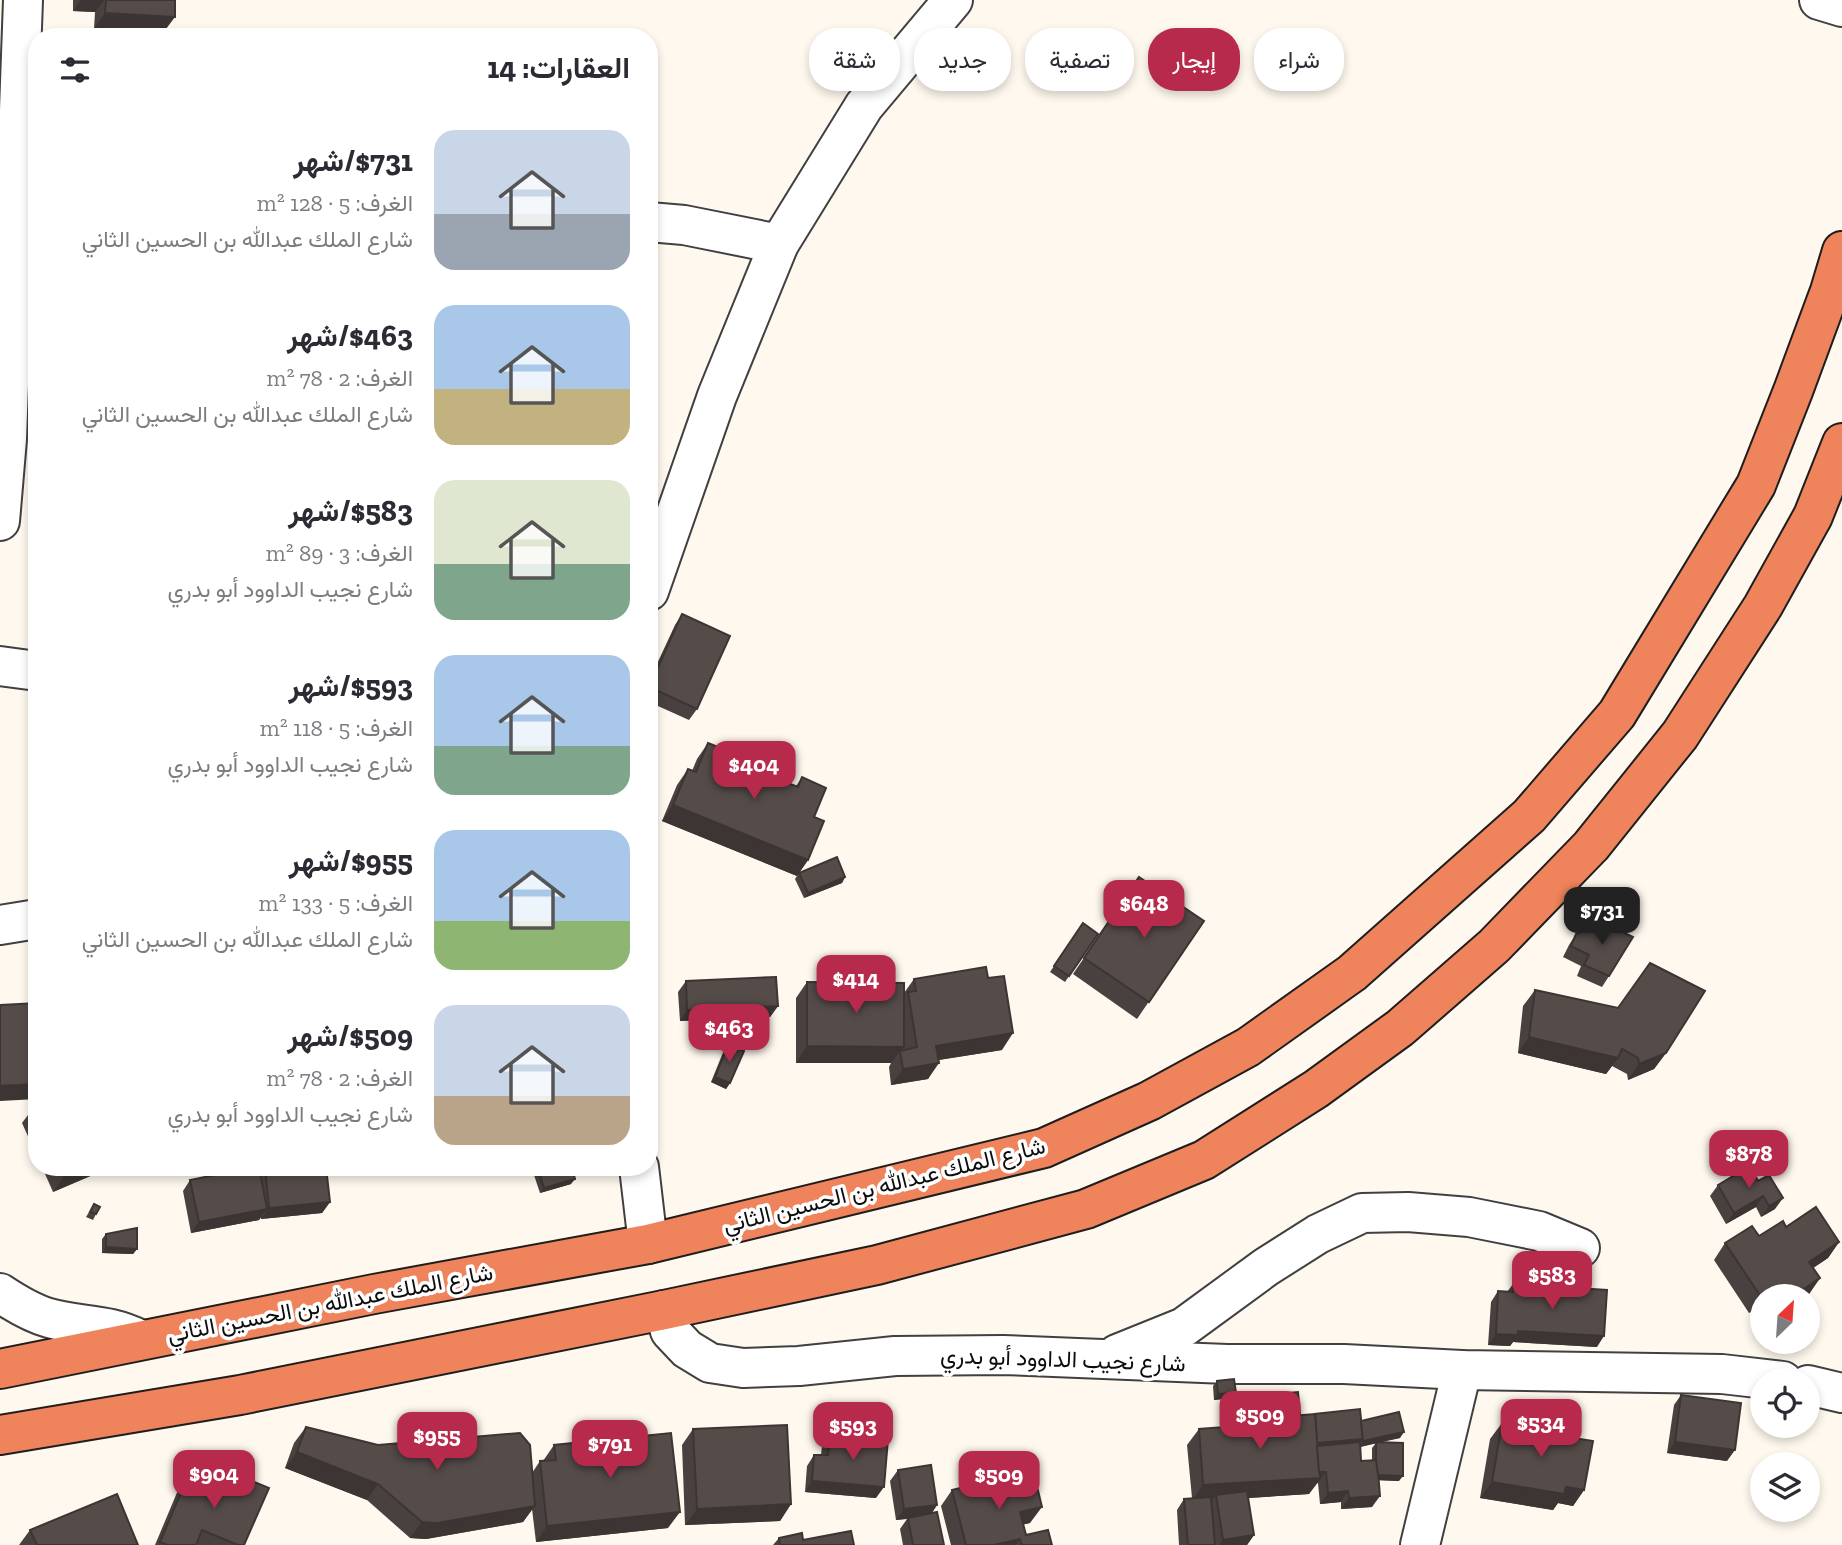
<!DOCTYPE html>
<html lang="ar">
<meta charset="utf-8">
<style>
body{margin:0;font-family:"Zilla Slab",Vazirmatn,serif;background:#f7f7f7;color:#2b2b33;direction:rtl;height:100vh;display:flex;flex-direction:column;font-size:26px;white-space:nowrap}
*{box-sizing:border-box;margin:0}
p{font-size:23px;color:#7c7c81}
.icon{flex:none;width:38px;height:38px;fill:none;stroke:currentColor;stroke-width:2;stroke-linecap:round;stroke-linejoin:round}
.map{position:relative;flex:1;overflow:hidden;direction:ltr}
.details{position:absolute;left:28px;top:28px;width:630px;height:1148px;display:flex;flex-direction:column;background:#fff;border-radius:28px;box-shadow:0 4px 10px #0003;direction:rtl}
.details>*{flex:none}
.guide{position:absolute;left:679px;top:28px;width:665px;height:63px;direction:rtl;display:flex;gap:14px}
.needle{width:46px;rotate:25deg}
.tools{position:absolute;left:1750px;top:1284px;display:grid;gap:14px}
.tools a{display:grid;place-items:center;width:70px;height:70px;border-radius:50%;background:#fff;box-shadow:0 4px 10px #0003;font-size:35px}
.price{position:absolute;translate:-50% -60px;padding:0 16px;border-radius:14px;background:#b82a4b;color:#fff;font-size:23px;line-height:46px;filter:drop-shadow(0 2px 4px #0008)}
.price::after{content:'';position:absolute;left:50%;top:42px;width:21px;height:16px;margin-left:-10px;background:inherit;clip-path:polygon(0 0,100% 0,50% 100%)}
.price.on{background:#222;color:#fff}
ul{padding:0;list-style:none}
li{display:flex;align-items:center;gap:21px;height:175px;padding:0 28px}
li span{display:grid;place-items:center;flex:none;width:196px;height:140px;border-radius:21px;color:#555}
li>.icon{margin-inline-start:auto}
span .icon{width:84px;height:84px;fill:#fffc;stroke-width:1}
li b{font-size:30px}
h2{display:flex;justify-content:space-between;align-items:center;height:84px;padding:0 28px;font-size:30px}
.chip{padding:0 24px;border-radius:28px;background:#fff;box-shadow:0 4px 10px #0003;font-size:24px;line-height:63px}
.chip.on{background:#b82a4b;color:#fff}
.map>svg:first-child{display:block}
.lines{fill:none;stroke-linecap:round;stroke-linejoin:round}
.minor-casing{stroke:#404040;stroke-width:42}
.highway-casing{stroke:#1e1e1e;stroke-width:42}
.minor{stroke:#fff;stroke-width:38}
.highway{stroke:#ef835b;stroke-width:38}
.wall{fill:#494140;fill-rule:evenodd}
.shaded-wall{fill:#3c3534}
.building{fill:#554c4a;stroke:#3c3534;stroke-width:2}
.labels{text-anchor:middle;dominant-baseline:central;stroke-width:7;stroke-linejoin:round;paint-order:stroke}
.street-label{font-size:23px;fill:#0d0d0d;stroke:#fff}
</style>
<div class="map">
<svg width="1842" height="1545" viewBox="0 0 1842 1545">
<rect width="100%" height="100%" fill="#fef8ee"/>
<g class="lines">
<defs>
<g id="minor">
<path d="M1819,0L1842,7"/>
<path d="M649,222L684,225L779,244"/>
<path d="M0,521L7,439L23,0"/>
<path d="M649,591L717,396L779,244L864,106L953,0"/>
<path d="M0,666L37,671"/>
<path d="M0,925L37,919"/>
<path d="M639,1167L648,1244"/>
<path d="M0,1293C15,1303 31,1313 49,1318C81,1327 108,1323 139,1339"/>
<path d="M664,1310L670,1331L687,1349L710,1363L743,1368L799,1366L895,1356L1003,1355L1227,1364H1344L1462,1370L1722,1374L1783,1381"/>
<path d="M1117,1354L1184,1327L1266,1267L1318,1234L1362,1213L1408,1212L1469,1217L1539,1231L1580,1248"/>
<path d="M1808,1385L1842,1393"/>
<path d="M1420,1545L1462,1370"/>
</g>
<g id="highway">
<path d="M0,1369L374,1294L648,1244L1044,1148L1149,1101L1248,1047L1352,973L1529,816L1617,714L1756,485L1793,391L1830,291L1842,251"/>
<path d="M0,1435L240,1395L664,1310L877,1265L1086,1209L1204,1160L1316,1089L1400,1028L1494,946L1591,846L1680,735L1763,606L1813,516L1842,443"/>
</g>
</defs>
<use href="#minor" class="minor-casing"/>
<use href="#highway" class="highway-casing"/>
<use href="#minor" class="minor"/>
<use href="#highway" class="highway"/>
</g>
<g class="wall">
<path d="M73,0H175L163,33L94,29L95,12L73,11Z"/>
<path d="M682,614L697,709L689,720L649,702V681L675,625Z"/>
<path d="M708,743L736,762L758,771L764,762L785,782L796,786L802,777L814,817L808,860L797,876L662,821L677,785L688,769L692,771L697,759Z"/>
<path d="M799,873L845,877L842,883L804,898L795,879Z"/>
<path d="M1139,877L1204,921L1137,1019L1073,974Z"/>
<path d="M1083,923L1098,934L1065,982L1050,972Z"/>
<path d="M1576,934L1609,976L1602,987L1577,976L1581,966L1563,957L1569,945Z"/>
<path d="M914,979L1002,1050L939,1060L928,1079L891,1085L889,1067L891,1063H796V998L807,982L904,993Z"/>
<path d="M686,981L778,1006L770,1017L680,1021L678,992Z"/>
<path d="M1535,990L1666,1053L1654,1069L1628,1080L1627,1074L1612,1066L1606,1074L1518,1053L1523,1006Z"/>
<path d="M728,1045L730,1083L726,1089L711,1082L724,1050Z"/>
<path d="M37,1105V1156L22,1123L34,1107Z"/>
<path d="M1750,1166L1775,1209L1761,1217L1756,1207L1726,1224L1710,1196L1718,1185Z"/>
<path d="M42,1167H100L95,1174L53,1192Z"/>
<path d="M255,1167H326L330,1202L322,1213L261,1219V1217L259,1220L191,1233L183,1191L190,1180Z"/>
<path d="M538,1169L571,1184L540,1193L534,1175Z"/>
<path d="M94,1204L96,1214L93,1220L86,1217Z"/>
<path d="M1786,1227L1839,1242L1828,1258L1813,1268L1820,1278L1809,1294L1805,1297H1762V1305L1749,1313L1714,1260L1725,1243L1759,1236Z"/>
<path d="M106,1234L137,1249L133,1254L102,1253V1239Z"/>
<path d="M1513,1284L1597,1347L1513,1342L1510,1346L1488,1345L1491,1302L1498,1291L1507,1292Z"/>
<path d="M1217,1381L1236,1393L1232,1398L1214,1400L1213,1386Z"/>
<path d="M1681,1395L1727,1461L1667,1453L1674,1405Z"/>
<path d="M1242,1397L1299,1415L1361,1421L1400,1438L1379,1442L1399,1481L1378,1480L1372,1507L1341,1509V1502L1320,1504L1318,1483H1316L1309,1494L1248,1498L1254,1535L1247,1545H1179L1177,1510L1184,1499L1192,1498L1187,1445L1199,1429L1221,1427L1225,1421L1239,1420L1238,1403ZM1376,1443L1372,1448V1460L1361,1461L1360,1447Z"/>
<path d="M1502,1423L1574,1438L1584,1490L1573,1506L1558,1503L1553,1510L1480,1498L1490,1439Z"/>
<path d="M306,1427L378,1445L532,1473L540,1461H543L554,1445L668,1528L536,1542L532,1509L523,1522L426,1539L410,1538L367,1500L285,1468L294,1443Z"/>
<path d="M693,1429L791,1504L780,1521L685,1525L682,1445Z"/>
<path d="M830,1435L876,1498L805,1492L807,1466L814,1455H821L822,1446Z"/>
<path d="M192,1467L233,1485L240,1476L244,1545H155L181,1483Z"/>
<path d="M898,1470L937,1505L931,1514L944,1545H903L900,1529L907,1519L896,1520L890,1481Z"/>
<path d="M952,1490L1030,1523L1023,1524L1026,1535L1052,1545H951L941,1506Z"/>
<path d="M30,1530L138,1545H19Z"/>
<path d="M779,1538L803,1540L854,1545H773Z"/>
</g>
<g class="shaded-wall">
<path d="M81,0H104L95,12L73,11Z"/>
<path d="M105,13L175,17L163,33L94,29Z"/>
<path d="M673,805L808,860L797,876L662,821Z"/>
<path d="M845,877L842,883L804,898L808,893Z"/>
<path d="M778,1006L770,1017L680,1021L687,1010Z"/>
<path d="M1013,1033L1002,1050L925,1062L936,1046Z"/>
<path d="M1529,1037L1618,1058L1606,1074L1518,1053Z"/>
<path d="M807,1046L904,1047L900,1053V1051L891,1063H796Z"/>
<path d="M1666,1053L1654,1069L1628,1080L1639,1064Z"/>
<path d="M939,1063L928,1079L891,1085L903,1069Z"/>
<path d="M715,1077L730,1083L726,1089L711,1082Z"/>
<path d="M37,1084V1099L0,1101V1086Z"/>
<path d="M84,1167H100L95,1174L53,1192L64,1176Z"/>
<path d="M367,1167H387L363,1173Z"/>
<path d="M575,1179L571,1184L540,1193L544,1188Z"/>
<path d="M1763,1196L1756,1207L1726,1224L1734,1213Z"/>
<path d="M1783,1198L1775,1209L1761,1217L1769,1206Z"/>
<path d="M330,1202L322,1213L261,1219L269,1208Z"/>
<path d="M267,1209L259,1220L191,1233L199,1222Z"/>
<path d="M1839,1242L1828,1258L1798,1278L1809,1262Z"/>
<path d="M106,1247L137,1249L133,1254L102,1253Z"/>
<path d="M1820,1278L1809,1294L1805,1297H1792Z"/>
<path d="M1777,1287L1770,1297H1762V1305L1749,1313L1761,1297Z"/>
<path d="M1518,1331L1604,1336L1597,1347L1513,1342L1510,1346L1488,1345L1496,1334Z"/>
<path d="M1236,1393L1232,1398L1214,1400L1218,1394Z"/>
<path d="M1404,1432L1400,1438L1360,1447L1363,1441Z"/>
<path d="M1363,1439L1355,1450L1317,1453L1315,1443Z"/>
<path d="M1675,1442L1735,1450L1727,1461L1667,1453Z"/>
<path d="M297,1452L378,1484L367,1500L285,1468Z"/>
<path d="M1326,1472L1309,1494L1216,1500V1495L1212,1500L1192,1501L1203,1485Z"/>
<path d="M1376,1475L1403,1476L1399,1481L1372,1480Z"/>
<path d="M812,1481L884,1487L876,1498L805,1492Z"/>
<path d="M1492,1482L1566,1487L1584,1490L1573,1506L1558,1503L1553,1510L1480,1498Z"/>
<path d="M1348,1491L1341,1502L1320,1504L1328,1493Z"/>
<path d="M1380,1496L1372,1507L1341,1509L1349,1498Z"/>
<path d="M791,1504L780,1521L685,1525L697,1509Z"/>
<path d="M937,1505L930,1516L896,1520L904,1509Z"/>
<path d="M535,1506L523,1522L426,1539L410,1538L422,1522Z"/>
<path d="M1042,1507L1030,1523L1009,1528L1020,1512Z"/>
<path d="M680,1512L668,1528L536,1542L547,1526Z"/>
<path d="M1254,1535L1247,1545H1219L1223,1540Z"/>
<path d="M1020,1539L1016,1545H994Z"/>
</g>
<g class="building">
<path d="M106,0H175V17L105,13Z"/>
<path d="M682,614L730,636L697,709L649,687Z"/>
<path d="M708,743L738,755L736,762L760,772L764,762L789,773L785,782L798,787L802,777L826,788L814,817L824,821L808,860L673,805L688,769L696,772Z"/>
<path d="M837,857L845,877L808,893L799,873Z"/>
<path d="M1139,877L1204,921L1149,1002L1084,958Z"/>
<path d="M1083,923L1098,934L1069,976L1054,966Z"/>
<path d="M1605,924L1633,937L1609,976L1584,965L1589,955L1571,946L1576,934Z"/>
<path d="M1650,963L1705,991L1666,1053L1639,1064L1638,1058L1622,1049L1618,1058L1529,1037L1535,990L1618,1008Z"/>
<path d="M986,967L988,978L1004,976L1013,1033L936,1046L939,1063L903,1069L900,1051L917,1047L908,992L916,991L914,979Z"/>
<path d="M776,977L778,1006L687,1010L686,981Z"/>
<path d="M807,982L904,983V1047L807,1046Z"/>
<path d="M37,1003V1084L0,1086V1005Z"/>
<path d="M728,1045L744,1051L730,1083L715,1077Z"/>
<path d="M1750,1166L1758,1181L1769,1175L1783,1198L1769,1206L1763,1196L1734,1213L1718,1185Z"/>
<path d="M60,1167H84L64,1176Z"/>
<path d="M255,1167H259L267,1209L199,1222L190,1180Z"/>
<path d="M265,1167H326L330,1202L269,1208Z"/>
<path d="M545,1167H572L575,1179L544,1188L538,1169Z"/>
<path d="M94,1204L100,1207L96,1214L90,1212Z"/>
<path d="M1816,1207L1839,1242L1809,1262L1820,1278L1792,1297H1783L1777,1287L1761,1297L1725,1243L1752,1226L1759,1236L1783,1221L1786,1227Z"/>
<path d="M137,1228V1249L106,1247V1234Z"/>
<path d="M1513,1284L1607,1290L1604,1336L1518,1331V1335L1496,1334L1498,1291L1513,1292Z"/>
<path d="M1234,1379L1236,1393L1218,1394L1217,1381Z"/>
<path d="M1298,1392L1300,1414L1244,1419L1242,1397Z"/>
<path d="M1681,1395L1741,1403L1735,1450L1675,1442Z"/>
<path d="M1360,1409L1363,1439L1317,1443L1315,1414H1314Z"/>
<path d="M1399,1412L1404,1432L1363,1441L1361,1421Z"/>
<path d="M1315,1414L1320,1478L1203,1485L1199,1429L1225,1427V1421Z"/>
<path d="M1502,1423L1574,1435V1438L1593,1441L1584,1490L1566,1487L1564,1494L1492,1482Z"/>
<path d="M787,1425L791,1504L697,1509L693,1429Z"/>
<path d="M306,1427L378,1445L520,1433L530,1445L535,1506L437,1523L422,1522L378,1484L297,1452Z"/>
<path d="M671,1433L680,1512L547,1526L540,1461L556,1460L554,1445Z"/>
<path d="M830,1435L888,1439L884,1487L812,1481L814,1455H828Z"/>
<path d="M1360,1442L1361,1461L1377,1460L1380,1496L1349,1498L1348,1491L1328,1493L1326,1472H1319L1317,1446Z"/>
<path d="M1376,1442L1403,1443V1476L1378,1475L1376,1460Z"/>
<path d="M931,1465L937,1505L904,1509L898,1470Z"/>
<path d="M192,1467L236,1486L240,1476L269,1488L244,1545H238L202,1530L196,1545H167L160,1542Z"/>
<path d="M1033,1470L1042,1507L1020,1512L1026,1535L1048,1530L1052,1545H1022L1020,1539L994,1545H966L952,1490Z"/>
<path d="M1247,1491L1254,1535L1223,1540L1216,1495Z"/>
<path d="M117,1494L138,1545H37L30,1530Z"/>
<path d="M1211,1497L1215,1545H1188L1184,1499Z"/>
<path d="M937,1512L944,1545H913L908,1518Z"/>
<path d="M851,1531L854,1545H780L779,1538L802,1533L803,1540Z"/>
</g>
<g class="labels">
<g class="street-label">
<text transform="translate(884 1185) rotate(-14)">شارع الملك عبدالله بن الحسين الثاني</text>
<text transform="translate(330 1303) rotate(-11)">شارع الملك عبدالله بن الحسين الثاني</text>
<text transform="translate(1063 1359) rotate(2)">شارع نجيب الداوود أبو بدري</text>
</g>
</g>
</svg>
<div class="tools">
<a><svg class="needle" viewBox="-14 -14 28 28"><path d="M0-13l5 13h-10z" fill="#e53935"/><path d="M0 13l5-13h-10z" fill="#7c7c81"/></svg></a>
<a><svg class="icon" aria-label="locate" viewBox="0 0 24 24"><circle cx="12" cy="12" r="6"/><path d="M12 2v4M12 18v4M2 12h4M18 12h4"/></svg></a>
<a><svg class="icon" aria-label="layers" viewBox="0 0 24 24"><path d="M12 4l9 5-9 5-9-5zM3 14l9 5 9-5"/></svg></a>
</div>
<b class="price" style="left:754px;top:801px">$404</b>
<b class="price" style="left:1144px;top:940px">$648</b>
<b class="price on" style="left:1602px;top:947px">$731</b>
<b class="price" style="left:856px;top:1015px">$414</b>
<b class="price" style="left:729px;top:1064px">$463</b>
<b class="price" style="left:1749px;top:1190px">$878</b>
<b class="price" style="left:1552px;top:1311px">$583</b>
<b class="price" style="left:1260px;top:1451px">$509</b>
<b class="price" style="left:1541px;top:1459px">$534</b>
<b class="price" style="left:853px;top:1462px">$593</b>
<b class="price" style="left:437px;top:1472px">$955</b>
<b class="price" style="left:610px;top:1480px">$791</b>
<b class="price" style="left:214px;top:1510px">$904</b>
<b class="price" style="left:999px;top:1511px">$509</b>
<div class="guide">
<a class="chip">شراء</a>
<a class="chip on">إيجار</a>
<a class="chip">تصفية</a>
<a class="chip">جديد</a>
<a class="chip">شقة</a>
</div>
<section class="details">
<h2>العقارات: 14<svg class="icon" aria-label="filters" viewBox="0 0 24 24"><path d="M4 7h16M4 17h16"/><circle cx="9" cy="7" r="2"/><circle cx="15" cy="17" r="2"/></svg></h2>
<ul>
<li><span style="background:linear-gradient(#c9d6e8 60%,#9aa5b1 0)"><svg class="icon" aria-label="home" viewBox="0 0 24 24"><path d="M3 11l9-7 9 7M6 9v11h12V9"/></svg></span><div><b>$731/شهر</b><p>الغرف: 5 · 128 m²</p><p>شارع الملك عبدالله بن الحسين الثاني</p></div></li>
<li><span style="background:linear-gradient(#a9c7e8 60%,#c2b280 0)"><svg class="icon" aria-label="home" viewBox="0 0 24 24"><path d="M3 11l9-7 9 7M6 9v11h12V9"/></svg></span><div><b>$463/شهر</b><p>الغرف: 2 · 78 m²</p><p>شارع الملك عبدالله بن الحسين الثاني</p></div></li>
<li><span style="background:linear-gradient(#dfe7d0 60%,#7fa58c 0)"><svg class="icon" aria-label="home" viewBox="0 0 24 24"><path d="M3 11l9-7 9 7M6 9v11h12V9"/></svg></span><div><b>$583/شهر</b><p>الغرف: 3 · 89 m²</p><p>شارع نجيب الداوود أبو بدري</p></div></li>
<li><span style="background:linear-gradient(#a9c7e8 65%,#7fa58c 0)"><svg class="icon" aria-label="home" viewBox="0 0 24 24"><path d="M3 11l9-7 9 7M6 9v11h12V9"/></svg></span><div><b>$593/شهر</b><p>الغرف: 5 · 118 m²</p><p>شارع نجيب الداوود أبو بدري</p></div></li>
<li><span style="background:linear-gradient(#a9c7e8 65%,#8fb573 0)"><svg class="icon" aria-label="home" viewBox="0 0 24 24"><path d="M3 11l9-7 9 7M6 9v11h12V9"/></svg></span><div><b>$955/شهر</b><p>الغرف: 5 · 133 m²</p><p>شارع الملك عبدالله بن الحسين الثاني</p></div></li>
<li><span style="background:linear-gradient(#c9d6e8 65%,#b9a48a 0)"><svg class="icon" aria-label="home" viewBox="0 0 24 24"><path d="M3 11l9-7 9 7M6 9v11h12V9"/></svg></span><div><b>$509/شهر</b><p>الغرف: 2 · 78 m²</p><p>شارع نجيب الداوود أبو بدري</p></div></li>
</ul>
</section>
</div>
